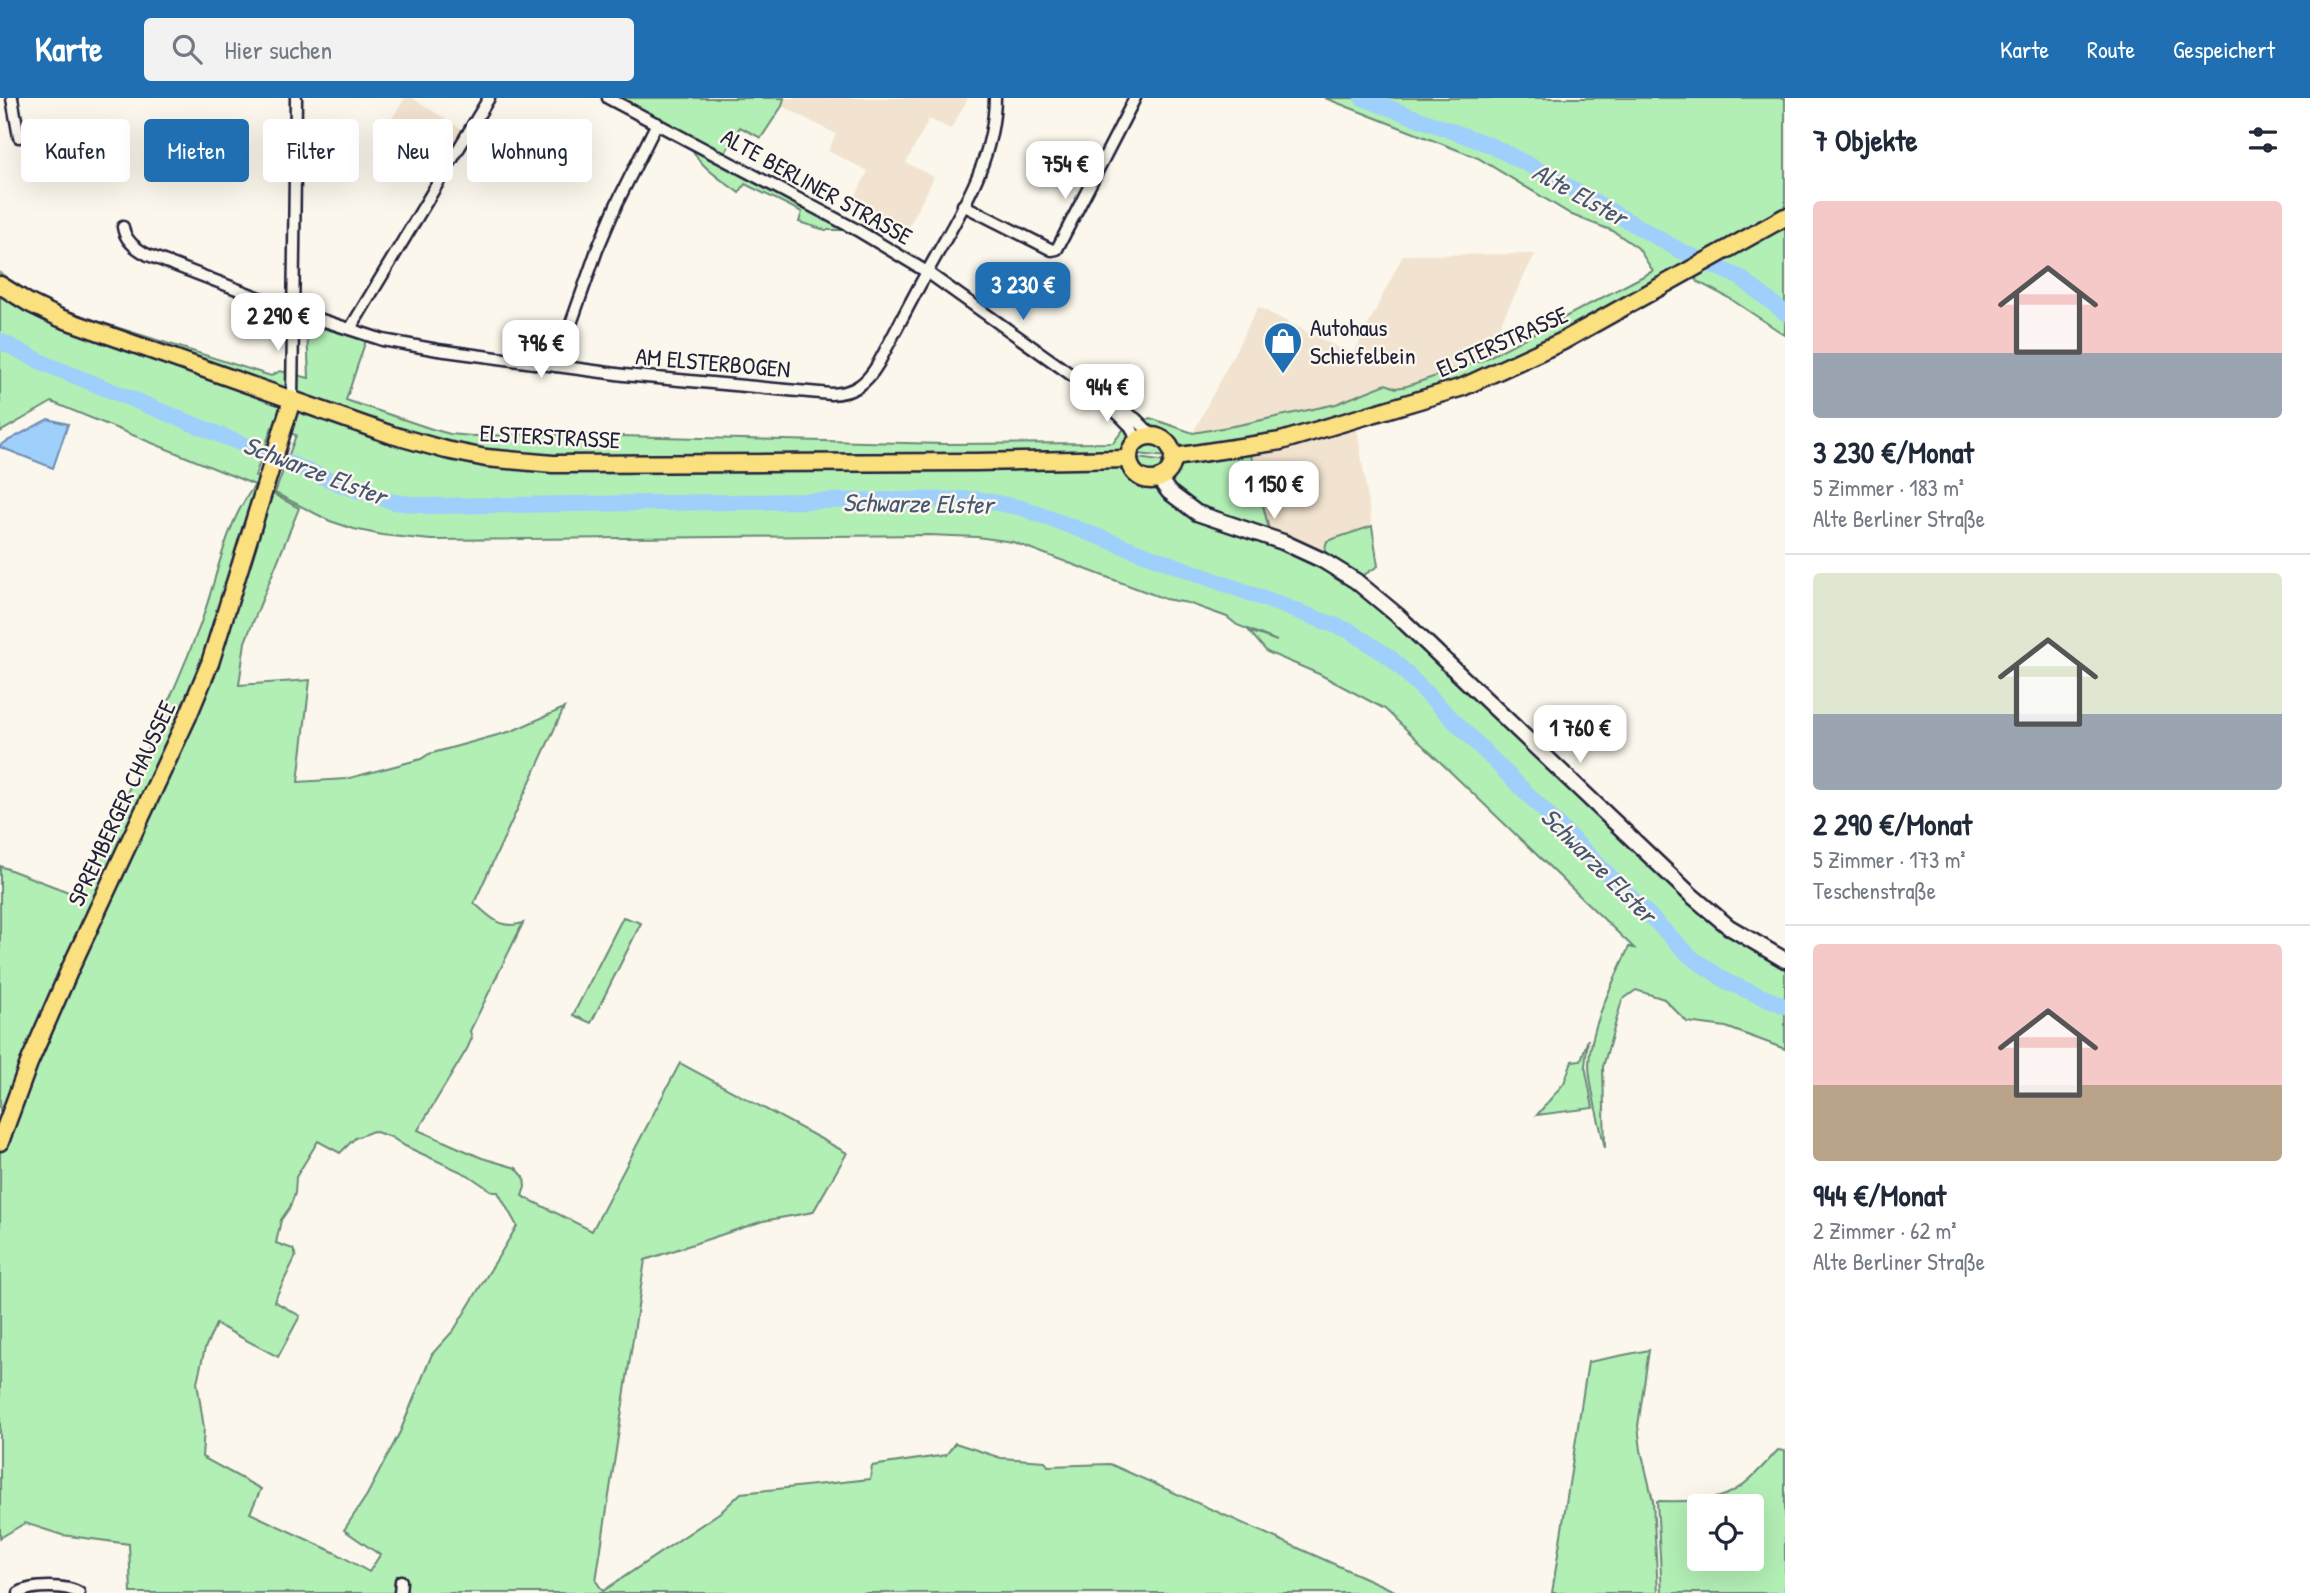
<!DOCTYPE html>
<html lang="de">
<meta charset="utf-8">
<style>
body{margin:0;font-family:"Patrick Hand",sans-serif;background:#f2f2f3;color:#1f2937;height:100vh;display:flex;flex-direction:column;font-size:26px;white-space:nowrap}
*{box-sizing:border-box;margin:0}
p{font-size:23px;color:#747a83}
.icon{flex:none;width:38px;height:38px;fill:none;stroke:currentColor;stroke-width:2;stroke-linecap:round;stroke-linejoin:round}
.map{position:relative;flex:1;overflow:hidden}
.side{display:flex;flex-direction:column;background:#fff;width:525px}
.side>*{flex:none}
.top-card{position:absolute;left:21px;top:21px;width:665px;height:63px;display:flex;gap:14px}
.buttons{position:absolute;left:1687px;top:1396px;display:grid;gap:14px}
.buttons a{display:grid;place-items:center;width:77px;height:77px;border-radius:7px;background:#fff;box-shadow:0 7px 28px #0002;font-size:35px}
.price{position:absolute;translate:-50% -60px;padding:0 16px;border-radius:14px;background:#fff;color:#222;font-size:23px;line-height:46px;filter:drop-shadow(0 2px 4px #0008)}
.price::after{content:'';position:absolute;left:50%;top:42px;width:21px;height:16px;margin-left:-10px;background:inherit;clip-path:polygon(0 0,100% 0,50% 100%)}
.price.selected{background:#1f6fb2;color:#fff}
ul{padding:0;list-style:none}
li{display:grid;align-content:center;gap:14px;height:371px;padding:0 28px}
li+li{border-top:2px solid #e0e1e3}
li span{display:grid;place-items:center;height:217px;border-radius:7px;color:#555}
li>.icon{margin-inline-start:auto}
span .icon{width:126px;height:126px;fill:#fffc;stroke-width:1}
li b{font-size:30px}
h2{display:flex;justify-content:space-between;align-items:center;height:84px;padding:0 28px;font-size:30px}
.tag{padding:0 24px;border-radius:7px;background:#fff;box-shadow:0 7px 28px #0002;font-size:24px;line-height:63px}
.tag.selected{background:#1f6fb2;color:#fff}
header{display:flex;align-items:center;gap:42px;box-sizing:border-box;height:98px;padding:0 35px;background:#1f6fb2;color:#fff}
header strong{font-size:33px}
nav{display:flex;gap:38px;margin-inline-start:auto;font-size:24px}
.search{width:490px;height:63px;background:#f2f2f3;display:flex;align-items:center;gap:18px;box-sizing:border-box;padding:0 24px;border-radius:7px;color:#747a83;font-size:26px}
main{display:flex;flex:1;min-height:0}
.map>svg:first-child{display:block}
.built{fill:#f1e3cf}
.green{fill:#b2efb5;stroke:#6a8878;stroke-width:2;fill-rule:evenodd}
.water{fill:#9fcffb;stroke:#6d8aae;stroke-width:2}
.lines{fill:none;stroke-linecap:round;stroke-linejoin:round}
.river{stroke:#9fcffb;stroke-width:16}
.street-casing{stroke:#22223b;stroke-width:15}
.secondary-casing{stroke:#22223b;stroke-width:19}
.primary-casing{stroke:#22223b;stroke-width:21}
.street{stroke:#fbf7ec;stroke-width:10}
.secondary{stroke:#fbf7ec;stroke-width:14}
.primary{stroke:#fbe080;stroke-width:16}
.labels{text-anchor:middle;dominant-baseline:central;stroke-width:5;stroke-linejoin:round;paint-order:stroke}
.street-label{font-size:24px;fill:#22223b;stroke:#fbf7ec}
.poi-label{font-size:24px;fill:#22223b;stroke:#fbf7ec;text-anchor:start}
.water-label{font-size:26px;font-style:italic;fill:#485675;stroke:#fbf7ec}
</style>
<header>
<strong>Karte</strong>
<div class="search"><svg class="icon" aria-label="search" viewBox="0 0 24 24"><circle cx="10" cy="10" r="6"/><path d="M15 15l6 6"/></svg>Hier suchen</div>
<nav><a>Karte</a><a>Route</a><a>Gespeichert</a></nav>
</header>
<main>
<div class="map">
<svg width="1785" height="1495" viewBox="0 0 1785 1495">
<rect width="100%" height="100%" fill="#fbf7ec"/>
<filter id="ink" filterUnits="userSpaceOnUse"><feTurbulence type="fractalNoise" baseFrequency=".0143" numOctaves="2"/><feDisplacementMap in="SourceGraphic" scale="14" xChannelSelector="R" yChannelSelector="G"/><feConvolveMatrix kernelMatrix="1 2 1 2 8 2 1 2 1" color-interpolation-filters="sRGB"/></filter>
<g filter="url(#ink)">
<g class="built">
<path d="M405,0H412L468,35L439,83L381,45L386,37L384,33Z"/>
<path d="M784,0H968L951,31L929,21L906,65L934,79L908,131L852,105L868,73L828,53L836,36L782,8Z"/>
<path d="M1535,156L1494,239L1501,254L1451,275L1407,288L1396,290L1386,286L1336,306L1239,327L1193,335L1258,209L1353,257L1403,157Z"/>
<path d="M1356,323L1372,428L1328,443L1322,461L1271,440L1249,350Z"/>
</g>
<g class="green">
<path d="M622,0H784L782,8L761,40L740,29L724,57Z"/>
<path d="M1325,0H1785V237L1729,200L1698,184L1690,172L1508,269L1249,349L1271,440L1182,407L1322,461L1327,443L1372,428L1378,468L1356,482L1690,796L1785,862V951L1726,929L1687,924L1664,901L1636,892L1622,902L1603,969L1605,1050C1600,1027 1589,988 1589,966C1590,929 1614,882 1629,849L1634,850L1385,611L1319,576L1267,554L1249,533L1277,543L1237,527L1227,519L1188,505L1165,501L1013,444L977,439L929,437L431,442L382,437L354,431L330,423L275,395L296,337L272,329L255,378L268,382L225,514L9,1018L0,1013V768L79,798C119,711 162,624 197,535C217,486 222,430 255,387L52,304L0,334V175L42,203L81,218L271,278L280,273L309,280L307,231L311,227L366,242L346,302L432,331L450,336L472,338L539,336L944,346L1113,345L1123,332L1150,320L1193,335L1239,327L1336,306L1386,286L1396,290L1407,288L1483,262L1653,173L1638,150L1613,133L1572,117L1478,60ZM1152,337C1168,340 1178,352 1172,368C1157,411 1095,348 1152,337Z"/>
<path d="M689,42L855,132H825L799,124L802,114L745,86L739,95C721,81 694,66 689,42Z"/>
<path d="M1153,344L1162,347L1168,359L1137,356L1143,347Z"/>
<path d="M1137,360L1167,364L1164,371L1151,376L1142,371Z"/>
<path d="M266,392L299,410L245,544L239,587L310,582L298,684L346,681L421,661L429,656L512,633L564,610L474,805C491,819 499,832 523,825L470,933L472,940L467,951L418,1032L482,1060L516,1070L524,1079L525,1089L522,1098L592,1133L680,965L847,1055L813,1114L763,1123L645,1162L596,1483L603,1493L722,1413L741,1395L870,1381L872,1368L946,1357L955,1345L1001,1360L1045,1363L1048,1368L1110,1366L1399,1495H131L129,1446L62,1437L25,1425L0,1440V1047L163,670ZM373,1033L391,1039L405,1048L468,1077L493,1094H498L517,1128L454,1232L432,1256L400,1334L367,1397L344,1432L380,1457L369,1474L336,1455L250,1415L261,1391L202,1359L204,1330L197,1284L205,1250L216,1226L278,1259L300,1218L274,1203L296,1158L293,1151L276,1145L281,1122L290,1109L295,1095L296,1079L318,1043L340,1055L355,1040Z"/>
<path d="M623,819L641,825L591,925L573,917Z"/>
<path d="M1588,941L1585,968L1593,1010L1537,1017L1564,985L1572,963L1581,962Z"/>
<path d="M1649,1252L1638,1328L1641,1352L1653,1403L1658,1495H1552L1588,1264Z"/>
<path d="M1778,1352L1785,1353V1495H1662L1657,1403C1725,1404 1733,1402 1778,1352ZM1699,1409H1752V1461H1699Z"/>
</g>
<path class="water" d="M48,321L68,326L53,370L0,349V347Z"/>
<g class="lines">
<g class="river">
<path d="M1362,0L1490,47L1539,72L1679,152L1741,180L1785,215"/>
<path d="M0,243L48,267L350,390L394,404L429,408L977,401L1022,410L1350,533L1391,560L1691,859L1729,885L1785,908"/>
</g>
<defs>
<g id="street">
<path d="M12,0L19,39"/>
<path d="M608,0L857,132L927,174L1101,298L1136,321L1152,337"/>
<path d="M963,107L1052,152L1057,151L1135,0"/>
<path d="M123,129C125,143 136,151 148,157L294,213L383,242L438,252L624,277L831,296C854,295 866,286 878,266C896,233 912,200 931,167C961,113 994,64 995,0"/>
<path d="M350,231L489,0"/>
<path d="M556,268L597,152L617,105L657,25"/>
<path d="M292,302L296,0"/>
<path d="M1111,309L1131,329L1137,343"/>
<path d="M19,1495C31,1487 67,1487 79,1495"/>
<path d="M400,1495L401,1483"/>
</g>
<path id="secondary" d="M1159,381L1169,394L1197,415L1283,444L1322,462L1356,483L1397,517L1690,796L1729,829L1785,862"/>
<g id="primary">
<path d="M0,187L29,205L60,220L392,337L446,352L486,360L553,366L976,364L1129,361"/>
<circle cx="1151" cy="360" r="22"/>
<path d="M1174,359L1281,343L1463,289L1561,244L1785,119"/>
<path d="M0,1044L29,965L70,871L188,618L210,565L292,302"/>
</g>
</defs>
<use href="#street" class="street-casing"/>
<use href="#secondary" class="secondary-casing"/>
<use href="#primary" class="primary-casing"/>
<use href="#street" class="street"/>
<use href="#secondary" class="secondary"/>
<use href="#primary" class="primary"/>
</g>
</g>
<defs>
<symbol id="shop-pin" viewBox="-11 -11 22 30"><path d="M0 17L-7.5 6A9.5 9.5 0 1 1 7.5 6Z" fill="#1f6fb2" stroke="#fbf7ec"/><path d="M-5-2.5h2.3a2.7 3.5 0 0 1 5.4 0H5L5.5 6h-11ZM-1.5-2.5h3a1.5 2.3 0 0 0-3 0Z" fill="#fff"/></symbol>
</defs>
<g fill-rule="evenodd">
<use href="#shop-pin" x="1261" y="221" width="44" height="60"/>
</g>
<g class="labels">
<g class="street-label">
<text transform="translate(817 88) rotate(29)">ALTE BERLINER STRASSE</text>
<text transform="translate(1502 243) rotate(-24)">ELSTERSTRASSE</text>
<text transform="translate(713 264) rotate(5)">AM ELSTERBOGEN</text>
<text transform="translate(550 338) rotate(3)">ELSTERSTRASSE</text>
<text transform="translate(121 705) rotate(-65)">SPREMBERGER CHAUSSEE</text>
</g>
<g class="poi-label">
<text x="1310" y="229">Autohaus<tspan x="1310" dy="28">Schiefelbein</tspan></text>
</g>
<g class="water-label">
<text transform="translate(1580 96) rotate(29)">Alte Elster</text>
<text transform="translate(315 372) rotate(21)">Schwarze Elster</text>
<text transform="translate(918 405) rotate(1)">Schwarze Elster</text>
<text transform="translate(1599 767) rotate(45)">Schwarze Elster</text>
</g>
</g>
</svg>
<div class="buttons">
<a><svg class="icon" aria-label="locate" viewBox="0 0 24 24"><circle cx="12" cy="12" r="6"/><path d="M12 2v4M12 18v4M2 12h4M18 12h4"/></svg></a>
</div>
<b class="price" style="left:1065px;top:103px">754 €</b>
<b class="price selected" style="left:1023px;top:224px">3 230 €</b>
<b class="price" style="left:278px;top:255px">2 290 €</b>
<b class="price" style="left:541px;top:282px">796 €</b>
<b class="price" style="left:1107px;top:326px">944 €</b>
<b class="price" style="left:1274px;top:423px">1 150 €</b>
<b class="price" style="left:1580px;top:667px">1 760 €</b>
<div class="top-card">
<a class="tag">Kaufen</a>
<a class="tag selected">Mieten</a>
<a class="tag">Filter</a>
<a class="tag">Neu</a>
<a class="tag">Wohnung</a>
</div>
</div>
<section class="side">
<h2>7 Objekte<svg class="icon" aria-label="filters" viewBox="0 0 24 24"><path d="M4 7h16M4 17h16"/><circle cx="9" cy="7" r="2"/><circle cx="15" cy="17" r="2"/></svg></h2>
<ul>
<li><span style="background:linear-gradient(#f6c9c9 70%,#9aa5b1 0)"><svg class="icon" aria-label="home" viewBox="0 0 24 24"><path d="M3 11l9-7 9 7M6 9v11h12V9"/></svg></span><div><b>3 230 €/Monat</b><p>5 Zimmer · 183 m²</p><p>Alte Berliner Straße</p></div></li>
<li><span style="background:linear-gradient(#dfe7d0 65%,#9aa5b1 0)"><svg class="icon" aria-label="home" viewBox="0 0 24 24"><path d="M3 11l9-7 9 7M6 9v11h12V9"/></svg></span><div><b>2 290 €/Monat</b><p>5 Zimmer · 173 m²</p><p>Teschenstraße</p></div></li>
<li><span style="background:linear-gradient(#f6c9c9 65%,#b9a48a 0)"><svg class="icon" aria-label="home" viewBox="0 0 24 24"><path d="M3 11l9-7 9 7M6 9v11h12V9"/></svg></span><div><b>944 €/Monat</b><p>2 Zimmer · 62 m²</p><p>Alte Berliner Straße</p></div></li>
</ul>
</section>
</main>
